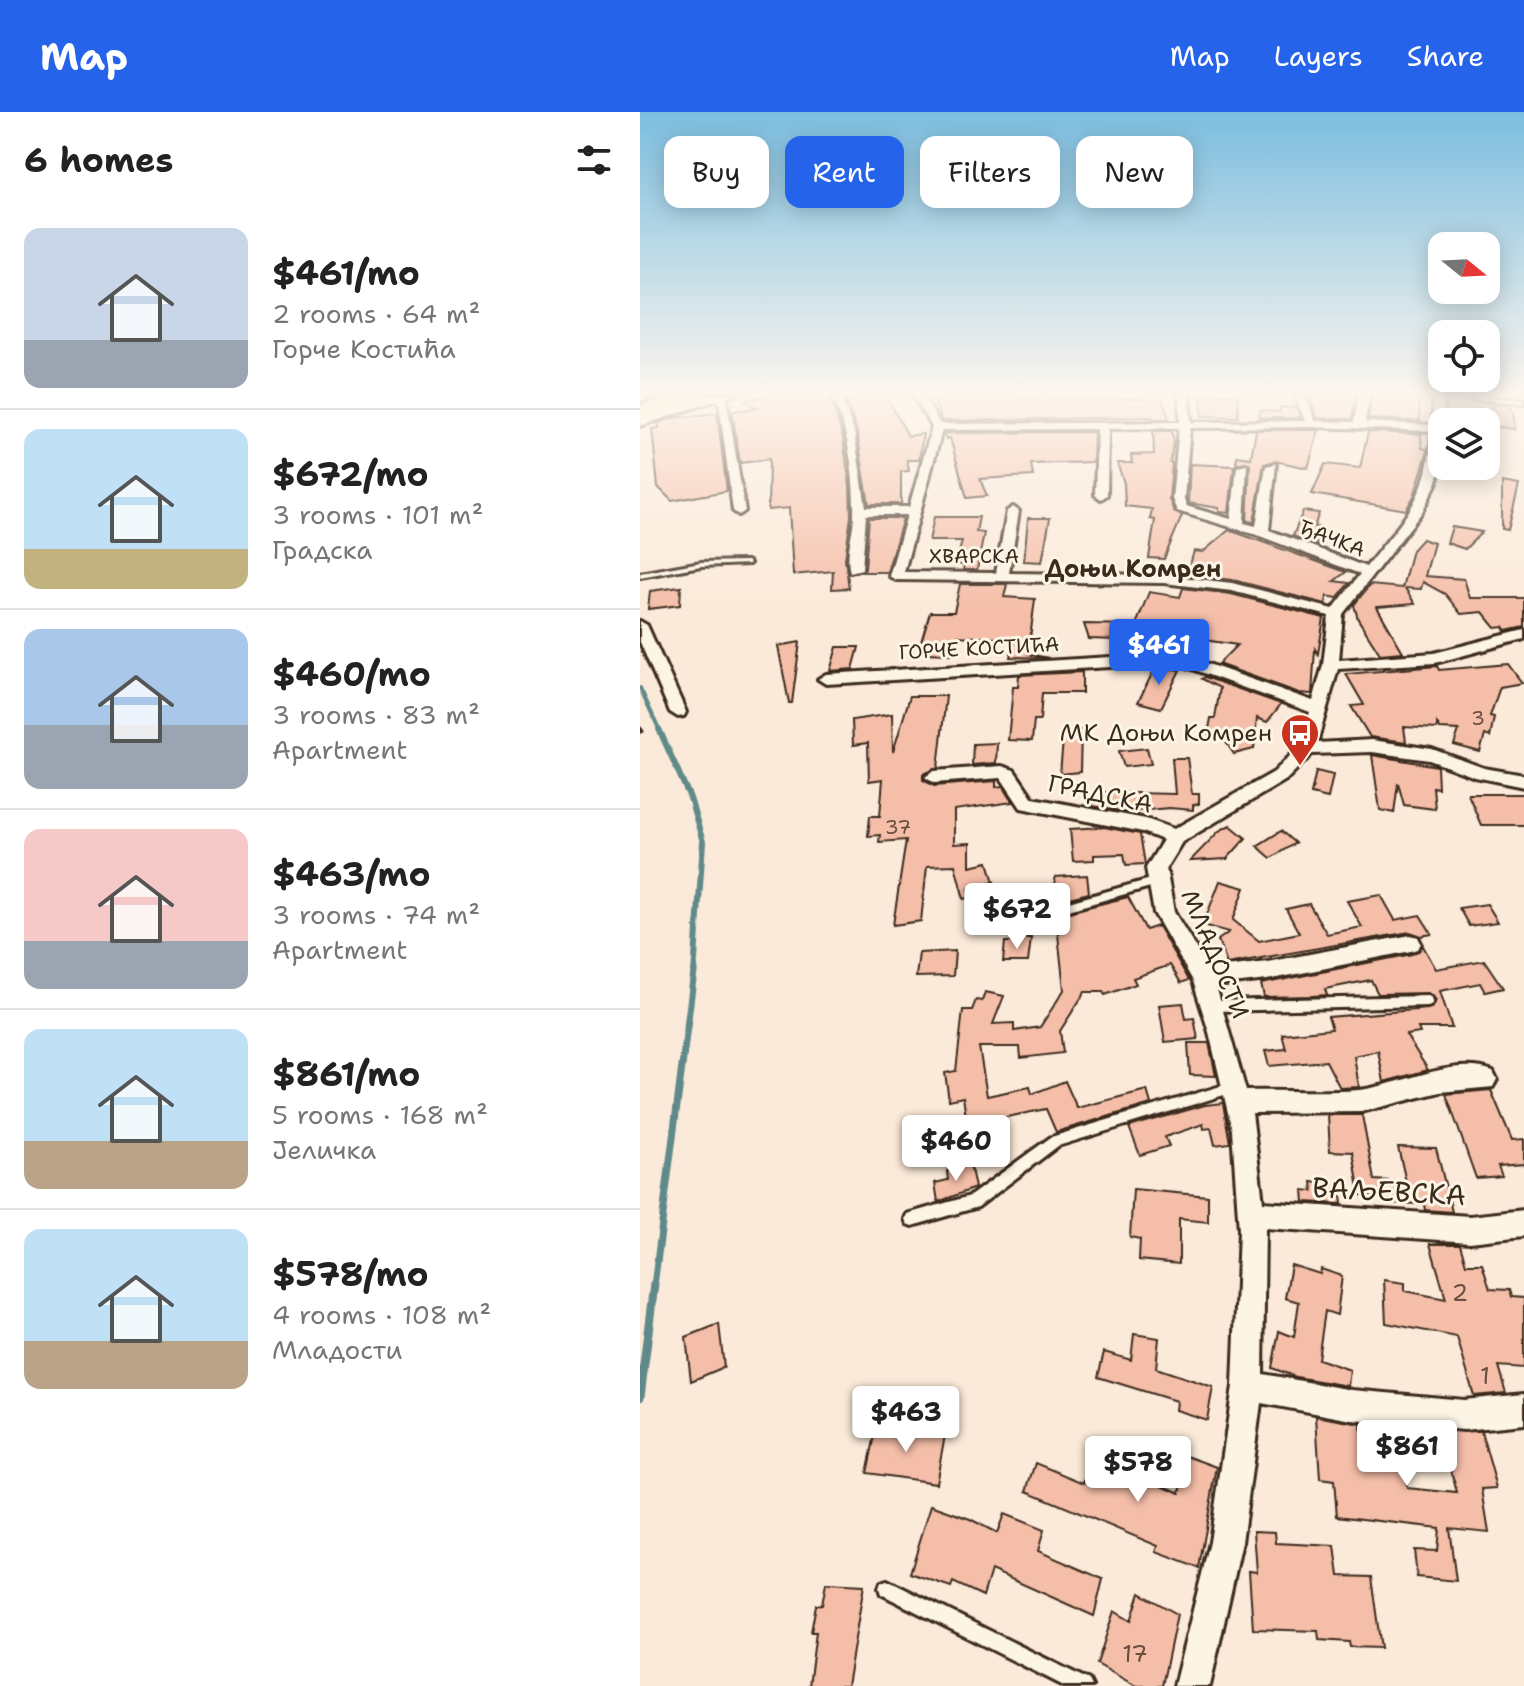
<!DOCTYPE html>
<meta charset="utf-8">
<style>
body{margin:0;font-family:"Shantell Sans",sans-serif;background:#f6f6f6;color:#222;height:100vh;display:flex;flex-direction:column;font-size:30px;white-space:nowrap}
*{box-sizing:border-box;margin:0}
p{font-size:26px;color:#767676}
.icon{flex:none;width:44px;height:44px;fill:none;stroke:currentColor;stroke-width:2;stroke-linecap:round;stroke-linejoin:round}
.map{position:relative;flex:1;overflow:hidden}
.drawer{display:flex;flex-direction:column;background:#fff;width:640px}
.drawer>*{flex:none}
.top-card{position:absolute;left:24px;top:24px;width:740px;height:72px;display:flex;gap:16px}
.needle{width:52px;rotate:108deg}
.tools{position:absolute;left:788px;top:120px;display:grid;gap:16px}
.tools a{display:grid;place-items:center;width:72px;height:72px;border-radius:16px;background:#fff;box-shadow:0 4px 20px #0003;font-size:40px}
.price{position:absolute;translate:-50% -68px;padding:0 18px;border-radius:8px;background:#fff;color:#222;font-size:26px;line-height:52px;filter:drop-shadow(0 2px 4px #0008)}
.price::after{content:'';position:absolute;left:50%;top:48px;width:24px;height:18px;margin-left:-12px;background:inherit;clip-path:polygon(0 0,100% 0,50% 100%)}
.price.selected{background:#2563eb;color:#fff}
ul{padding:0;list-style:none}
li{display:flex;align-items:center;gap:24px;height:200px;padding:0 24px}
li+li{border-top:2px solid #e0e0e0}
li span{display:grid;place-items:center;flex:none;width:224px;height:160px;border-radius:16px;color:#555}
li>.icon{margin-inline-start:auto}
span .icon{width:96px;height:96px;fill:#fffc;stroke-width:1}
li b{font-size:34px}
h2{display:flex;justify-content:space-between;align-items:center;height:96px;padding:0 24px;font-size:34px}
.tag{padding:0 28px;border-radius:16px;background:#fff;box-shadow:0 4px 20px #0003;font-size:28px;line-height:72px}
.tag.selected{background:#2563eb;color:#fff}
header{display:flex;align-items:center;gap:48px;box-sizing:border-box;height:112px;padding:0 40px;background:#2563eb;color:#fff}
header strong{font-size:38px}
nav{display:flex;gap:44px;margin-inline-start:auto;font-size:28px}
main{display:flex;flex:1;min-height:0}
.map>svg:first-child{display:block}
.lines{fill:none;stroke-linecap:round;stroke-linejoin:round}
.stream-far3{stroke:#608a8a;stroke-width:4}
.stream-far2{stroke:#608a8a;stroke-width:6}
.stream-far1{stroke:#608a8a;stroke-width:7}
.stream{stroke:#608a8a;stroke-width:9}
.building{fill:#f5bea8;stroke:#3b2a1e;stroke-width:2}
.lane-casing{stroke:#3b2a1e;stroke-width:6}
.street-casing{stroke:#3b2a1e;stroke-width:6}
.secondary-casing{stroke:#3b2a1e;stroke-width:6}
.highway-casing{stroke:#3b2a1e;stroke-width:6}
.path-far1{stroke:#3b2a1e;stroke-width:3;stroke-dasharray:6 4;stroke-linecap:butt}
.path{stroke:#3b2a1e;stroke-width:4;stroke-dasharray:8 6;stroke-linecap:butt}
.lane{fill:#fcf5e5;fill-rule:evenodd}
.street{fill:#fcf5e5;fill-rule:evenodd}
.secondary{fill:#fcf5e5;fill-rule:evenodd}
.highway{fill:#f4e382;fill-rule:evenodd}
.labels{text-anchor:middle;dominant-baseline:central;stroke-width:6;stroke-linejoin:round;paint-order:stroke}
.far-street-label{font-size:20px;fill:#3b2a1e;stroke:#fcf5e5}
.number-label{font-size:20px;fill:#6a4f40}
.far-quarter-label{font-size:24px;font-weight:bold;fill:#3b2a1e;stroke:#fcf5e5}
.poi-label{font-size:24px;fill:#3b2a1e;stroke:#fcf5e5;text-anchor:end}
.street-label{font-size:24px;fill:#3b2a1e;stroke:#fcf5e5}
.near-number-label{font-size:24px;fill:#6a4f40}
.near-street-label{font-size:28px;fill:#3b2a1e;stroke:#fcf5e5}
</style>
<header>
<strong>Map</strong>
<nav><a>Map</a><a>Layers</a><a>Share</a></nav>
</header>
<main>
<section class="drawer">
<h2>6 homes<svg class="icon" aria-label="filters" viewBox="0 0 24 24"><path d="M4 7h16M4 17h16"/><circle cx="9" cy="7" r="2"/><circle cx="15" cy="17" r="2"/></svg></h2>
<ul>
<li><span style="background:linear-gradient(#c9d6e8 70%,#9aa5b1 0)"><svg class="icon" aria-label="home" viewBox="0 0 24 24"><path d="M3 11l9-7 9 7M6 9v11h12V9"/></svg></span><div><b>$461/mo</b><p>2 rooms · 64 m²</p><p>Горче Костића</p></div></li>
<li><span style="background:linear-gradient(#bfe0f5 75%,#c2b280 0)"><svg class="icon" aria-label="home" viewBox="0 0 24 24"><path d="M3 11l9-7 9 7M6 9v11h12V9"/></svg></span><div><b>$672/mo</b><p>3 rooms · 101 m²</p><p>Градска</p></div></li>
<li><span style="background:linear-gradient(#a9c7e8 60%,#9aa5b1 0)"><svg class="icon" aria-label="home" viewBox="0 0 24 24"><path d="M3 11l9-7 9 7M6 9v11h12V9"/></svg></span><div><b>$460/mo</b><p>3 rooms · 83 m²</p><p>Apartment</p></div></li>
<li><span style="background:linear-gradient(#f6c9c9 70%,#9aa5b1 0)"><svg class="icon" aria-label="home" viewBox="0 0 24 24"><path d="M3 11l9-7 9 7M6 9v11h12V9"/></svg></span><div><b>$463/mo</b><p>3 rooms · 74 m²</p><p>Apartment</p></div></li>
<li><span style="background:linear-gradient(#bfe0f5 70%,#b9a48a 0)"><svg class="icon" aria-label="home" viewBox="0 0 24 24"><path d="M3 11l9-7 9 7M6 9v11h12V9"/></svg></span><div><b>$861/mo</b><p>5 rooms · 168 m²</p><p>Јеличка</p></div></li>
<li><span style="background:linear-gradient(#bfe0f5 70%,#b9a48a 0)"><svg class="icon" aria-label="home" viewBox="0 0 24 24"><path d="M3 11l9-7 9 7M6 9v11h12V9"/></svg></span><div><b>$578/mo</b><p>4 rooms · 108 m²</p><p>Младости</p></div></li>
</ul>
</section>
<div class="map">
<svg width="884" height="1574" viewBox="0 0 884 1574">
<rect width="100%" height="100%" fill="#fbead9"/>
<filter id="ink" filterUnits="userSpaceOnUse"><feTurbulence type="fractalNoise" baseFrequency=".0125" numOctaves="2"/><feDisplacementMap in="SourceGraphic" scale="16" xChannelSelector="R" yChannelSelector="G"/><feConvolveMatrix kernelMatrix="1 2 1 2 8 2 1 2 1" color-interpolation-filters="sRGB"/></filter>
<g filter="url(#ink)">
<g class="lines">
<path class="stream-far3" d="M0,576L20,619"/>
<path class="stream-far2" d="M19,617L50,686L63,730L54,862"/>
<path class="stream-far1" d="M14,1174L54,860"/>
<path class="stream" d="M0,1285L14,1172"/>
</g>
<g class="building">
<path d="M128,282H187L194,296L203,326L210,374L211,404L205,447L209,476L192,477L193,459L153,463L149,396L128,398L129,347L100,351L92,299L117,296L105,289Z"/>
<path d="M245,282L268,324L283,322L279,348H267L269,359L261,360V392H229L217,320L206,288Z"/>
<path d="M291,282L455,287L505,286L504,282H521L529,307H512V305L302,309Z"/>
<path d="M561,282H598V305L562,304Z"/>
<path d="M670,282H716L712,307L677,306Z"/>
<path d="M732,282H778L780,309L728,307Z"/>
<path d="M856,292L867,293L873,300L875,317L846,314V301Z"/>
<path d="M640,295L657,296L661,306H619L620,298L640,300Z"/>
<path d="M77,301L87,379L32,389L18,375L12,317L19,316L18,311L33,306Z"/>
<path d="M616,318H679L668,356L635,349L624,352L614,410L607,409L610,353L606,350L596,352L597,344L611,346Z"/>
<path d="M513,319H532L534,331L530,351H532L529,387L534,400L542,404L524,447L509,446L515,408L510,407L512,397L485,394L484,371L477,351H492L491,343L514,342Z"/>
<path d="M454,320L453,350L391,352L393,364L340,367L347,384L327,386L310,326L306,327L304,321Z"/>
<path d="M728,320L781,322L782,336L787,337V342L774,384L766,398L672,382L685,352L720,356Z"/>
<path d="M550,352L594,354L589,401L579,400V396L548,391Z"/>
<path d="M862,370L879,373L868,418L862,417Z"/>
<path d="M663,399L679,401L674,415L682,416L676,433L653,424Z"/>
<path d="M294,405H339L336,420L344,421L337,458H323L324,453L316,452L322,429H289Z"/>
<path d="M229,406H263L247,460H222L225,457Z"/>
<path d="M388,406H410L402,450L384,449Z"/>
<path d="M812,415L842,420L825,437L807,431Z"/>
<path d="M589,418L706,460L694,469L709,471L697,486L687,484L686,492L593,468L547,463L554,439L563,440Z"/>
<path d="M782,427L794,431L785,464L824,467L830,486H884V515L866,519L864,515L856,516L843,500L821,502L805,482L783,470L781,477L765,476L775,492L737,495L763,540L740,542L718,507L714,493L730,473L762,476L772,438Z"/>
<path d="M320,472H367L364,485L395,487L388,542L409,546L370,545L375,527L316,524L311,542L284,541L287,531L281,530L290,500H314Z"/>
<path d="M41,475L40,493L8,497L10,479Z"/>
<path d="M543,476L591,482L684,506L678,542L675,537L672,582L659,581L578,552L597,533L537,524V530L449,527L444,512L496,513L509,480L540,485Z"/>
<path d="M160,530L152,591H149L138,534Z"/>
<path d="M197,535H219L213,557L190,559Z"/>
<path d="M868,552L882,571L860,575L850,604L854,605L850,625L845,623L840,640L814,633L819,618L800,617L797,612V617L764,615L766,630L730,625L711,594L724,593L706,562L797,554L799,558Z"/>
<path d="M517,555L540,558L521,596L498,590L512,562H518Z"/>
<path d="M442,560V581H402L400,608H394L392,629L368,628L373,575H378L379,563Z"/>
<path d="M565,565L641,592L627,610L617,606L614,637L594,642L581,623L568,622L571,606H575L580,576L562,567Z"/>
<path d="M270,584H306L298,656L283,662V668L294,674L356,669V675L363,674L373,690L314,698V732L330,731V754L348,750L354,770L329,776V786L324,787L315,753L287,754L281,809L253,813L266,728L239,730L240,723L228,724L230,704H240L243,667L229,669L228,631L213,633L212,608L252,602L253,640Z"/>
<path d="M424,617L441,618L440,660L420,662Z"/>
<path d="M357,631L356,651L332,653L333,632Z"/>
<path d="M507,636L511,652L484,655L479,639Z"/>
<path d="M732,643L797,654L798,676L793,675L795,697L764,693L758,671L754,701L740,698Z"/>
<path d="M532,646H547L552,682H559V692L553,693V698L529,696L496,699L497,702L452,694L454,680L535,682Z"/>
<path d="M676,659L693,663L688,686L671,682Z"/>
<path d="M828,682H884V713H841Z"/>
<path d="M590,713L606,726L587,747L550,749L579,719Z"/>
<path d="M464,715L500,722L505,752L486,753L484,742L454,743V748L433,749L430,717Z"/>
<path d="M641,719L655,731L631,746L617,734Z"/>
<path d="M447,763L449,781L417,789L415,765Z"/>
<path d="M580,769L605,776L593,808L619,829L659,821L646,797L669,792L687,822L722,815L707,789L741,783L755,808L780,803L792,822L781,824L770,820L587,852L578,828L589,820L563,813Z"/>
<path d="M488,785L506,818L518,814L549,868L541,871L530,853L493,866L496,872L465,883L463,880H445L420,919L423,941L381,946L380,935H339L347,984L390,975L392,982L425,969L437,996L507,978L511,992L416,1020L406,997L357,1007L363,1044L333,1051L323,985L309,988L305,961L316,959L323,898H332L336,888L342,889L345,880L364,884L353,912L374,911V919L400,915L424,878L416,803Z"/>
<path d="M847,792L858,810L829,814L819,796Z"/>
<path d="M375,826H391L388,850H363L365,830H374Z"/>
<path d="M783,834L796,857L844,848L863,876L845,880L840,871L800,879L812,916H778L780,921L766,923L788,958L744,970L738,939L714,944L719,975L700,976L686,949L629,954L625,939L646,937L642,922L692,917L688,905L788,897L793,895L796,888L788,881L738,882L731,868L685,877L687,883L672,884L624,885L621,872L772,842Z"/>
<path d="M315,839L313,864L276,865L279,841Z"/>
<path d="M543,891L546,907L554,906L558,927L525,930L519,893Z"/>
<path d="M548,931H569L576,964L550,963Z"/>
<path d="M851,978L872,1028L884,1027V1052L858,1054L862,1064L836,1066L806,982Z"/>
<path d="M583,991L590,1031L575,1033L571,1016L564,1017L563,1012L525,1025L529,1034L500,1043L489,1015L565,993Z"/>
<path d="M688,1003H722L734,1068L766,1070L758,1035L796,1036L812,1100L785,1098L784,1092L749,1091L748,1084L720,1083L713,1040L690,1039Z"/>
<path d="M330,1052L335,1076L298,1090L295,1071L308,1068L307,1059Z"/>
<path d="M672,1070L700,1073L702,1092L664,1090L663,1078L673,1079Z"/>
<path d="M493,1077L568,1084V1110L539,1107V1152L499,1148L500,1127L490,1125Z"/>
<path d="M790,1132H820L826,1152H842L850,1177L869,1178L871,1185L884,1186V1256L858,1254L866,1281L834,1284L817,1225L746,1211L744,1168L765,1171V1179L806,1187Z"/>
<path d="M651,1153L680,1162L681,1157L702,1164L697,1203L685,1199L678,1247L710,1258L708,1274L656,1265L632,1256L639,1219L654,1225L659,1190L645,1186Z"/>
<path d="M79,1212L84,1255L51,1269L46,1225Z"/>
<path d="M494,1222L519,1226L516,1256L573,1275L567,1308L535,1298L536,1289L458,1265L464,1240L491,1248Z"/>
<path d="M676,1304L721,1312L722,1329L750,1332L753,1357L765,1358L767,1376L817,1381L801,1319H841L857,1376L842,1377L849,1420L809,1416L816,1469L777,1465L774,1438L797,1439L799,1416L697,1404L694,1369L680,1367Z"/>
<path d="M237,1314L305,1323L296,1371L227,1361Z"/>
<path d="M452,1342L540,1381L547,1344L577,1355L559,1456L516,1440L518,1434L387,1379L396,1351L444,1371Z"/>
<path d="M291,1393L330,1407L357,1421L364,1402L404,1418L398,1439L463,1467L454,1504L351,1458L343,1484L313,1470L311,1475L270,1461Z"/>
<path d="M614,1419L635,1420L636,1431L695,1434L699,1464L731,1465L741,1536L710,1535L709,1530L679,1528L678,1519L613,1517L609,1459L617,1460Z"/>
<path d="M186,1471L224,1473L207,1574H169L176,1520H171L176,1493H182Z"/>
<path d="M500,1481L537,1502L522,1574H496L457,1552L474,1499L491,1509Z"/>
</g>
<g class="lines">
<defs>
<g id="lane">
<path d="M797,282L884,288V292L799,284Z"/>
<path d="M107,449L110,451L109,452L61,454L0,465V461L61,450Z"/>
<path d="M518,765L523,769L521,772L425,799L354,810L350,809L349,806L350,803L354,802L425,791Z"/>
<path d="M788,884L792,886L793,889L792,892L788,894L572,899L568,897L566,894L568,891L572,889Z"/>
<path d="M594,970L598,971L600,975L598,979L594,980L418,1034L338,1095L272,1114L267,1112L265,1107L267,1102L330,1084L411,1025Z"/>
<path d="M247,1468L449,1568L452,1574H424L241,1482L239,1476L241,1470Z"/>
</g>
<g id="street">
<path d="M78,282L86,284L105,399L99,403L93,399Z"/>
<path d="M190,282H200L214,320L226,395H269L292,315L272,282H282L300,312L540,310L539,282H549L551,310L665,309L655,282H665L675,309L714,310L719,282H729L725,310L792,313L794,282H804L802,343L797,370L782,400L703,502L699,548L794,541L884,518V527L795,551L698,557L677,631L732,628L792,637L844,656L884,663V675L835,665L789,648L732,640L672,642L646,668L542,730L526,756L534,800L569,857L627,850L771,823L778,825L781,831L778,837L771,839L627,868L576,874L606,979C643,978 682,981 719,978C760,974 812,944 853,959L857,967L853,975L800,980L721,1000L612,1001L623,1090L830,1104L884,1098V1124L830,1130L625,1116L623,1262L712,1278L824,1288L884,1282V1312L824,1318L712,1308L621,1291L602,1430L570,1574H534L570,1430L593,1274L599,1118L592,1018L569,920L553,869L514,801L506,756L523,728L503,720L381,696L361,666L294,671L285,665L294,659L362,654L374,658L393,686L506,707L534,717L634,660L659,635L670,600L536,551L186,572L178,567L186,562L537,541L673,589L683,553L689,504L592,479L524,471L256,468L249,464L267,403H226L222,457L210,460C205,444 213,422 214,404C215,367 209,314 190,282ZM671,315L792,319C788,387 766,404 726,455L629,418L636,352L626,354L616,414L604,411L607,353L597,355L591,407L546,394L544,387L550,316ZM539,316L532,387L537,399L617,423L720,462L693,497L592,471L524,463L369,461L379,399L373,395L367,399L356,461L264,460L302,318L457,317L455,383L461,387L467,383L468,317Z"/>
<path d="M0,509L7,513L46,600L44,604L38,605L30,600L0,530Z"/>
</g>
<g id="secondary">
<path d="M0,282H18L0,289Z"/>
<path d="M75,282H96L0,314V305Z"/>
</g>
<path id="highway" d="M40,282H67L64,286L0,306V294Z"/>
</defs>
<use href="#lane" class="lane-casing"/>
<use href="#street" class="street-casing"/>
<use href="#secondary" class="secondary-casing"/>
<use href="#highway" class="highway-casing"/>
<path class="path-far1" d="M0,615L2,619"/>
<path class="path" d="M1,617L3,621"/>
<use href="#lane" class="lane"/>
<use href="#street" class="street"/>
<use href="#secondary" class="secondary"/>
<use href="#highway" class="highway"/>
</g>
</g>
<linearGradient id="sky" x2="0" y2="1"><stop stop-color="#7bbddf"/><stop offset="0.56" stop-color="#fdf6ee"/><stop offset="1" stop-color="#fdf6ee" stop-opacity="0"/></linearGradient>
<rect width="884" height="502" fill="url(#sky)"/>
<defs>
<symbol id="bus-pin" viewBox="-11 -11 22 30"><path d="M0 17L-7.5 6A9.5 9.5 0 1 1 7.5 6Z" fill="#c8321e" stroke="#fcf5e5"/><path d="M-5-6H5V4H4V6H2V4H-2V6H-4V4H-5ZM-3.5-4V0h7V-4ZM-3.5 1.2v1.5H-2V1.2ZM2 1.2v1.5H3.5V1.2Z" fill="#fff"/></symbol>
</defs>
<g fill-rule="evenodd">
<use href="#bus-pin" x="638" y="599" width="44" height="60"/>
</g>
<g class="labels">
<g class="far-street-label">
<text transform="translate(692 426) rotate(21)">ЂАЧКА</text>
<text x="334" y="444">ХВАРСКА</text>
<text transform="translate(339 536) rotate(-3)">ГОРЧЕ КОСТИЋА</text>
</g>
<g class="number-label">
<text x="838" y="606">3</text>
<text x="258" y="715">37</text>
</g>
<g class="far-quarter-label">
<text x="493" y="457">Доњи Комрен</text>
</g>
<g class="poi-label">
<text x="632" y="621">МК Доњи Комрен</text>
</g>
<g class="street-label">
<text transform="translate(460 682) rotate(12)">ГРАДСКА</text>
<text transform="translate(575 842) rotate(67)">МЛАДОСТИ</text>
</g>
<g class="near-number-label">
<text x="820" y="1181">2</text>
<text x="845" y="1264">1</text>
<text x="495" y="1542">17</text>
</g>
<g class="near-street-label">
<text transform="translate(749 1079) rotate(3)">ВАЉЕВСКА</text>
</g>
</g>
</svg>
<div class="tools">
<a><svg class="needle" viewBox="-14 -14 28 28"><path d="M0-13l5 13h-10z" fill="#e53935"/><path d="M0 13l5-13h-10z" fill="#767676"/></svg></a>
<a><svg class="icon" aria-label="locate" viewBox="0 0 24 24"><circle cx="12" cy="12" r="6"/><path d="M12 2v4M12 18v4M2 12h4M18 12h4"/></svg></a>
<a><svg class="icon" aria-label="layers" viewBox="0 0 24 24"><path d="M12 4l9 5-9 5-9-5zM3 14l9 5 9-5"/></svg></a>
</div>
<b class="price selected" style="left:519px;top:575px">$461</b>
<b class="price" style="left:377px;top:839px">$672</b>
<b class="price" style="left:316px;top:1071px">$460</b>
<b class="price" style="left:266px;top:1342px">$463</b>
<b class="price" style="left:767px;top:1376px">$861</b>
<b class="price" style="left:498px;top:1392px">$578</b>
<div class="top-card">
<a class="tag">Buy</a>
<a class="tag selected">Rent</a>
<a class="tag">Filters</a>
<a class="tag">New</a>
</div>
</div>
</main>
